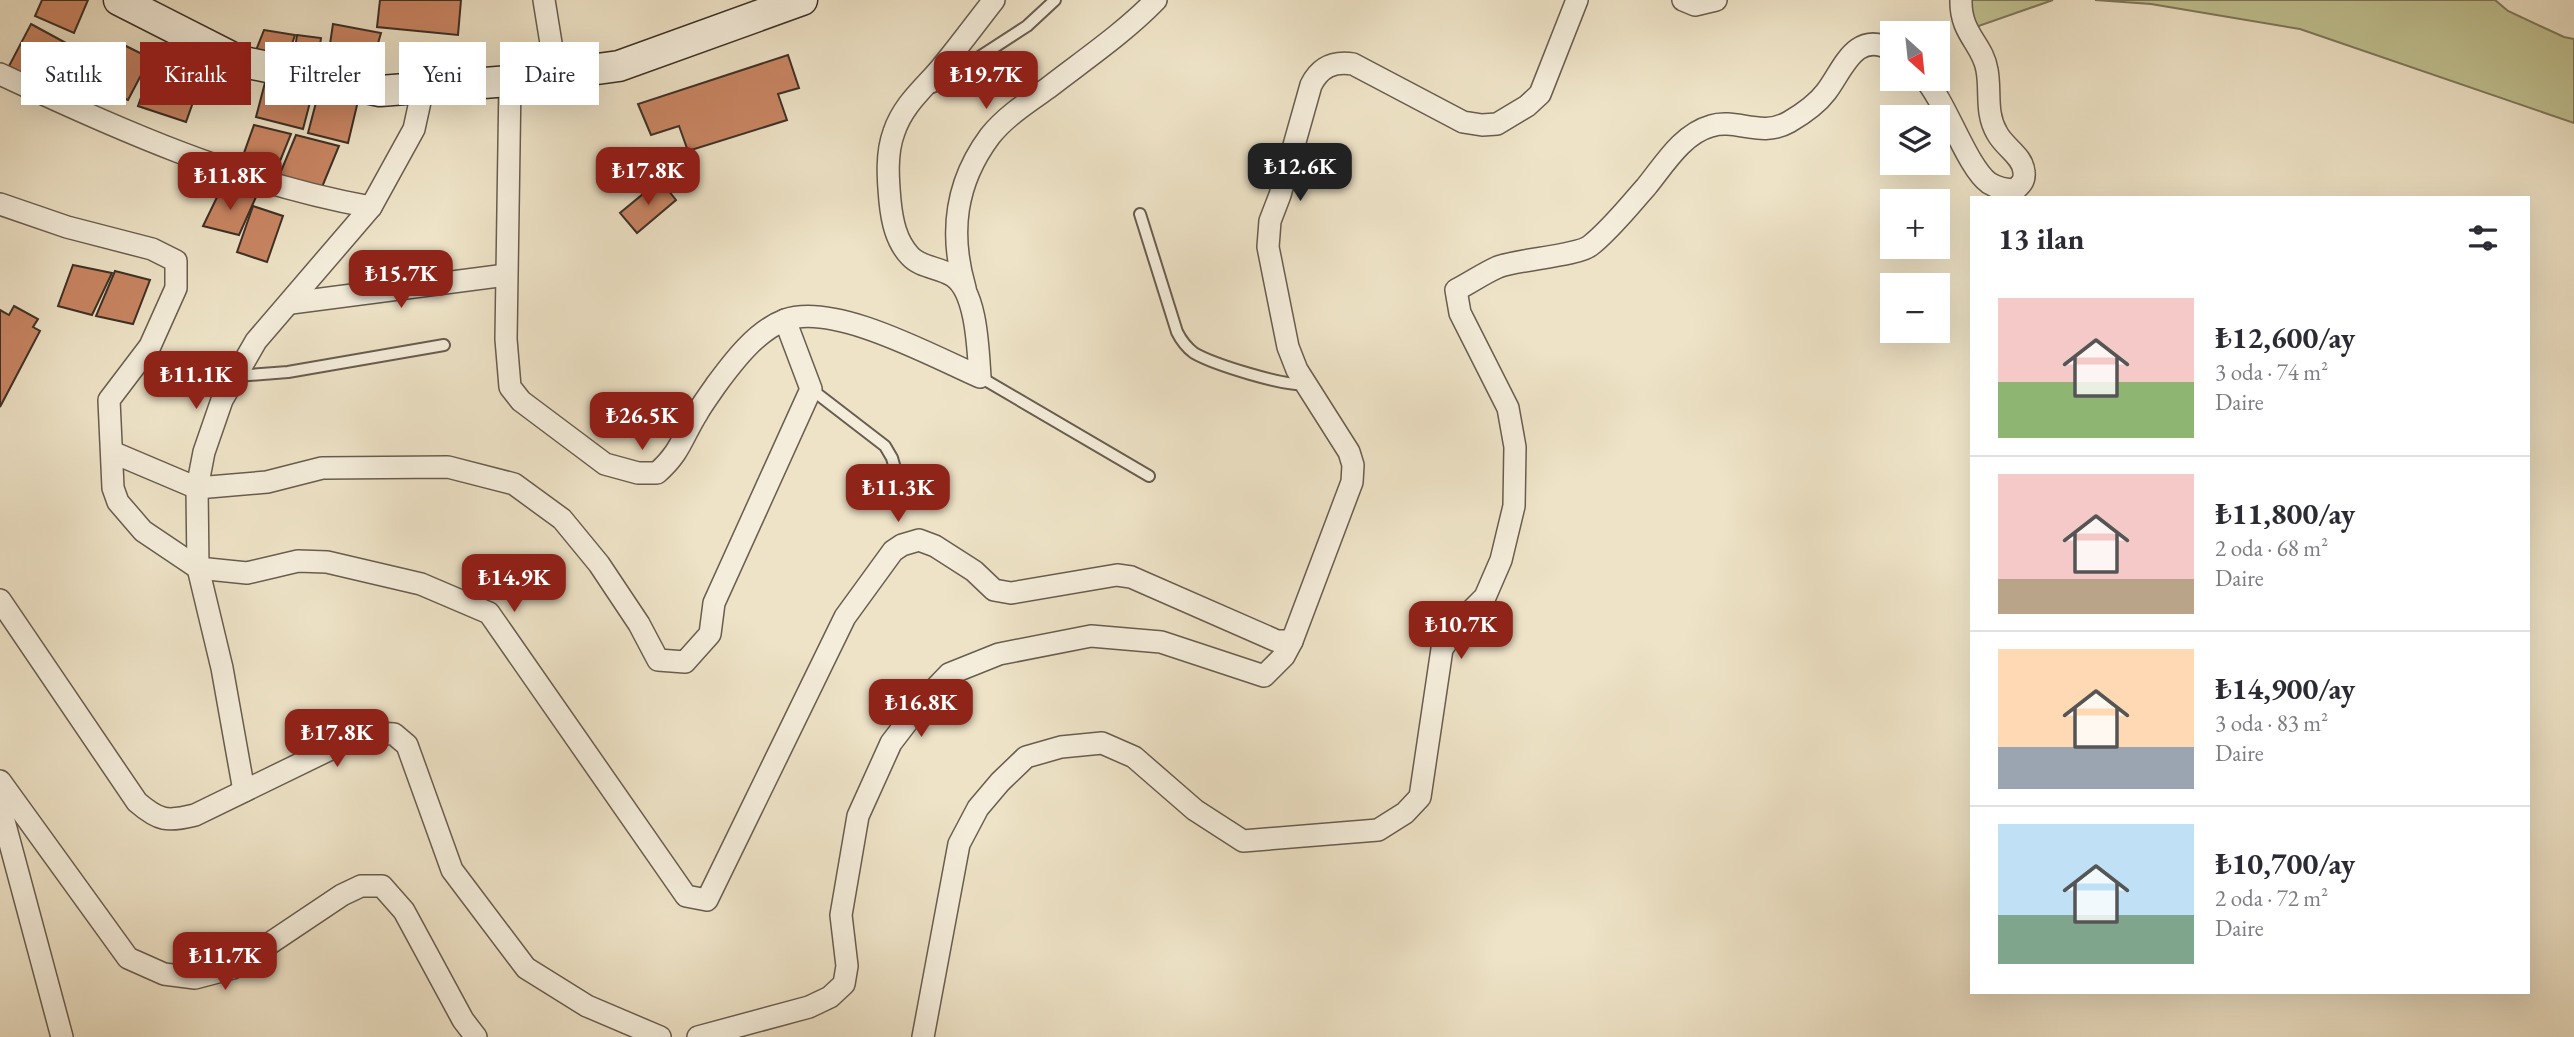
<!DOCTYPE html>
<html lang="tr">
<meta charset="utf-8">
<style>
body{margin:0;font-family:"EB Garamond",serif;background:#f7f7f7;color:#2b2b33;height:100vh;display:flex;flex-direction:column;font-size:26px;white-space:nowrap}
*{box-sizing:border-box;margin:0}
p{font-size:23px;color:#7c7c81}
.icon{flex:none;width:38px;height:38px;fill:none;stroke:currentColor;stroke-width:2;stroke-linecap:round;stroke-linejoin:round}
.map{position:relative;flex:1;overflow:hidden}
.side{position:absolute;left:1970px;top:196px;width:560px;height:798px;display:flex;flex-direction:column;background:#fff;border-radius:0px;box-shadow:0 7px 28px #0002}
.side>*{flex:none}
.hud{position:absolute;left:21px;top:42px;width:665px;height:63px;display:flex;gap:14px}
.needle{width:46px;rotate:153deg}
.fabs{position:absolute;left:1880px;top:21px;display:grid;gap:14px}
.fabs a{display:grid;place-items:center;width:70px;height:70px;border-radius:0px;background:#fff;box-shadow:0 7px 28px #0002;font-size:35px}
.price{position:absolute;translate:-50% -60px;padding:0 16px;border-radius:14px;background:#8f2418;color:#fff;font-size:23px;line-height:46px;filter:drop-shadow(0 2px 4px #0008)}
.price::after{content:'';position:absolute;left:50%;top:42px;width:21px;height:16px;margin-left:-10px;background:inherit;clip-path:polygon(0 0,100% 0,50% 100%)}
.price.selected{background:#222;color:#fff}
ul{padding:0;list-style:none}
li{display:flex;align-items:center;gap:21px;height:175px;padding:0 28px}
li+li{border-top:2px solid #e1e1e2}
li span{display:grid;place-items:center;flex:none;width:196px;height:140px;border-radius:0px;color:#555}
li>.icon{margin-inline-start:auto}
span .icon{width:84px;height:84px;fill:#fffc;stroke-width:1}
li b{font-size:30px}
h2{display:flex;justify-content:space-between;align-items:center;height:84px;padding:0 28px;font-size:30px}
.chip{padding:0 24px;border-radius:0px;background:#fff;box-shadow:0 7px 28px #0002;font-size:24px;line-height:63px}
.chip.selected{background:#8f2418;color:#fff}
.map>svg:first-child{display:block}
.green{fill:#c0c191;stroke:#7e785c;stroke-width:2}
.building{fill:#c98563;stroke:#3c3027;stroke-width:2}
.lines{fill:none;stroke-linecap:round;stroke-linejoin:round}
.service-casing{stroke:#685d4f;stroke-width:14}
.minor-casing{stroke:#685d4f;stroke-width:24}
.secondary-casing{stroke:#3c3027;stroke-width:33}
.service{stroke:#f4eddb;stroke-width:10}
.minor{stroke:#f4eddb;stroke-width:21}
.secondary{stroke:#f4eddb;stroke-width:30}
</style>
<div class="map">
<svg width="2574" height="1037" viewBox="0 0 2574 1037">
<rect width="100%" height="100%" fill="#eee3c7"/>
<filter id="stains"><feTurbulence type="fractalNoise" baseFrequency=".00286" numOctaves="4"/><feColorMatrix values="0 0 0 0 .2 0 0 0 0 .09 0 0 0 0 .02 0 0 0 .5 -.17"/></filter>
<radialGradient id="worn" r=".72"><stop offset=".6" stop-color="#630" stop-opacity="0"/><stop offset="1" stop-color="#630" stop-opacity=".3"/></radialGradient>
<g class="green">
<path d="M1967,0H2053L1973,28Z"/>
<path d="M2095,0H2495L2508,11L2564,37L2574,39V123L2300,29L2151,4Z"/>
</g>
<g class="building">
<path d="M42,0H88L74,33L35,16Z"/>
<path d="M380,0H461L458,35L377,27Z"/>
<path d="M31,24L66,43L44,85L9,66Z"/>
<path d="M333,24L381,33L366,84L325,77Z"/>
<path d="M264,30L295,35L284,67L253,58Z"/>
<path d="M297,35L321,38L316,72L292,69Z"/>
<path d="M126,46L150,58L128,100L99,88Z"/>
<path d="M788,55L799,88L778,94L787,120L688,151L679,126L651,135L638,104Z"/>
<path d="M154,60L202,77L186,122L138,106Z"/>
<path d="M267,75L314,87L303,129L256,117Z"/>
<path d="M319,91L358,101L348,143L308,133Z"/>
<path d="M254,125L291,134L276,171L239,167Z"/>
<path d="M296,135L339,146L322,187L279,176Z"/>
<path d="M660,180L676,200L637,233L620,213Z"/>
<path d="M221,189L256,197L239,235L203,226Z"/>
<path d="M253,206L283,216L267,262L237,252Z"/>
<path d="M73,265L112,273L92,315L58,306Z"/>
<path d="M115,271L150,280L133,324L96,316Z"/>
<path d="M14,306L38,319L33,327L40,331L0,407V310L9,315Z"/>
</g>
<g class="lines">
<defs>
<g id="service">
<path d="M933,87L1027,26L1055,0"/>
<path d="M1140,214L1177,332C1181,340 1186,347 1194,353C1213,364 1285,387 1306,384"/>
<path d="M236,376L288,372L444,345"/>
<path d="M980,377L1149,476"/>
<path d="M811,389L885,446L892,458L901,489"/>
</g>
<g id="minor">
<path d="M544,0L556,74"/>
<path d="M1683,0L1695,5L1716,0"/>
<path d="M0,74C119,130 241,184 371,207"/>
<path d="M1925,79C1947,104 1967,167 1989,183C1997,188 2005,190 2015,190C2021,184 2025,181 2024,172C2023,156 2004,147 1997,133C1985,113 1991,91 1987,70C1983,44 1960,34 1961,0"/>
<path d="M510,81L506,339L510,387L521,401L605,464L638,473H657C681,452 682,437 698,412C703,403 710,394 716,385C733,362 756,331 785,320C834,302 932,356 980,377C978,350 977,292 953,276C939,267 921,268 910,256C896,241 892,221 890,201C888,179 886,153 894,132C903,105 923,89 941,68C959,46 976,23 994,0"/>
<path d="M0,204L67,227L152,249L176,261V288L150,346L109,400L113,488L118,502L143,531L198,568L247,573L298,561L327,562L421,584L489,613L686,896L707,900L845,617L893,551L902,545L919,540L935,546L974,571L994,590L1011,593L1117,575L1131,577L1277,641H1292"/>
<path d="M965,288C949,233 955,183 990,136C1005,117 1028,102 1048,88C1084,60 1124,33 1156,0"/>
<path d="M291,303L506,275"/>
<path d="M112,452L197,488L267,482L322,468L448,467L514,484L562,519L599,564L639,624L658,660L685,662L710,634L714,603L811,389L785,320"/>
<path d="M0,600L137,802C159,821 167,822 195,815L347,741L373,733L394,734L407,745L452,870L526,968L587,1006L660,1037"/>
<path d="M0,781L128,958L164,974L195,978L233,968L342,895L361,886H382L404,911L463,1020L476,1037"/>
<path d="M244,791L222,668L198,568L197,488L204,452L222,400L256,341L371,207L414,129L423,88"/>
<path d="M0,806L62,1037"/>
<path d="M698,1037L809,1007L830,997L844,984L847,966L841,915L858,816L891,743L924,700L949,674L999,654L1091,636L1161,642L1264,676L1284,656L1292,641L1352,482L1353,465L1349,452L1297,370L1288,347L1268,247L1270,221L1280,195L1311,85C1320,67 1333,61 1353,64L1463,122L1482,125L1497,124L1527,106L1540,94L1577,0"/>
<path d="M923,1037L959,844L978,808L1000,782L1026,757L1061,747L1102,743L1134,757L1195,810L1243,841L1378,830L1405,813L1420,797L1442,649L1461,621L1485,597L1501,560L1514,506L1515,447L1508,408L1460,313L1456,290C1470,283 1484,273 1498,267C1518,259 1579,256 1591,245C1611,229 1629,206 1646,187C1664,165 1682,134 1711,126C1736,118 1761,138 1789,122C1801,115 1817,104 1826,92C1843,70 1855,29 1892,50"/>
</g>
<path id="secondary" d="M119,0L239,61L380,91L510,81L619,66L802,0"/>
</defs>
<use href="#service" class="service-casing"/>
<use href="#minor" class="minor-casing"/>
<use href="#secondary" class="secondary-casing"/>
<use href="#service" class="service"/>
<use href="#minor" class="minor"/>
<use href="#secondary" class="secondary"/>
</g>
<rect width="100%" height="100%" filter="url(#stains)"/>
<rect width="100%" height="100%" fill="url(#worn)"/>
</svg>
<div class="fabs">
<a><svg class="needle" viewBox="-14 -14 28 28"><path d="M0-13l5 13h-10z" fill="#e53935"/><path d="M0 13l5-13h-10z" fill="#7c7c81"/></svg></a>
<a><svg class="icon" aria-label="layers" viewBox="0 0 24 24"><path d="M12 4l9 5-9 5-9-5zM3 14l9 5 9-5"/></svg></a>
<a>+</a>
<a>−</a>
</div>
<b class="price" style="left:986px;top:111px">₺19.7K</b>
<b class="price selected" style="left:1300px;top:203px">₺12.6K</b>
<b class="price" style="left:648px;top:207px">₺17.8K</b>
<b class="price" style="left:230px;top:212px">₺11.8K</b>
<b class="price" style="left:401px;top:310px">₺15.7K</b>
<b class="price" style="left:196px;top:411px">₺11.1K</b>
<b class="price" style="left:642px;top:452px">₺26.5K</b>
<b class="price" style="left:898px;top:524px">₺11.3K</b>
<b class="price" style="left:514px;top:614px">₺14.9K</b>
<b class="price" style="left:1461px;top:661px">₺10.7K</b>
<b class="price" style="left:921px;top:739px">₺16.8K</b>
<b class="price" style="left:337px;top:769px">₺17.8K</b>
<b class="price" style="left:225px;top:992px">₺11.7K</b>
<div class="hud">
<a class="chip">Satılık</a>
<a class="chip selected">Kiralık</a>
<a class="chip">Filtreler</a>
<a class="chip">Yeni</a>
<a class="chip">Daire</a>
</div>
<section class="side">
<h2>13 ilan<svg class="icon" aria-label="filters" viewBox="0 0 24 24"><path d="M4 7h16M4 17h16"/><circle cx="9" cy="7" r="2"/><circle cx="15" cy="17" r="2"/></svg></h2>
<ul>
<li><span style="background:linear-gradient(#f6c9c9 60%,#8fb573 0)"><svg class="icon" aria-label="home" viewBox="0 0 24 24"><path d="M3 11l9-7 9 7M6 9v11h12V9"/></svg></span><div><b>₺12,600/ay</b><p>3 oda · 74 m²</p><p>Daire</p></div></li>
<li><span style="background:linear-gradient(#f6c9c9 75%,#b9a48a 0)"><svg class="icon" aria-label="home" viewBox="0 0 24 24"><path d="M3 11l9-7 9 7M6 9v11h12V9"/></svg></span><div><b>₺11,800/ay</b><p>2 oda · 68 m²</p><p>Daire</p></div></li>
<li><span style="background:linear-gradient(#ffd9b3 70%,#9aa5b1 0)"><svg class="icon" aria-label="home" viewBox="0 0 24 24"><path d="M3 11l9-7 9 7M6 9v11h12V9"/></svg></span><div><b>₺14,900/ay</b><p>3 oda · 83 m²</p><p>Daire</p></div></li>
<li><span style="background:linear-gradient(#bfe0f5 65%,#7fa58c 0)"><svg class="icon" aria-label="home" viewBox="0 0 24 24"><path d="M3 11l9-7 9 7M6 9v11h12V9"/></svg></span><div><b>₺10,700/ay</b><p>2 oda · 72 m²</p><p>Daire</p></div></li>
</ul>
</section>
</div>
